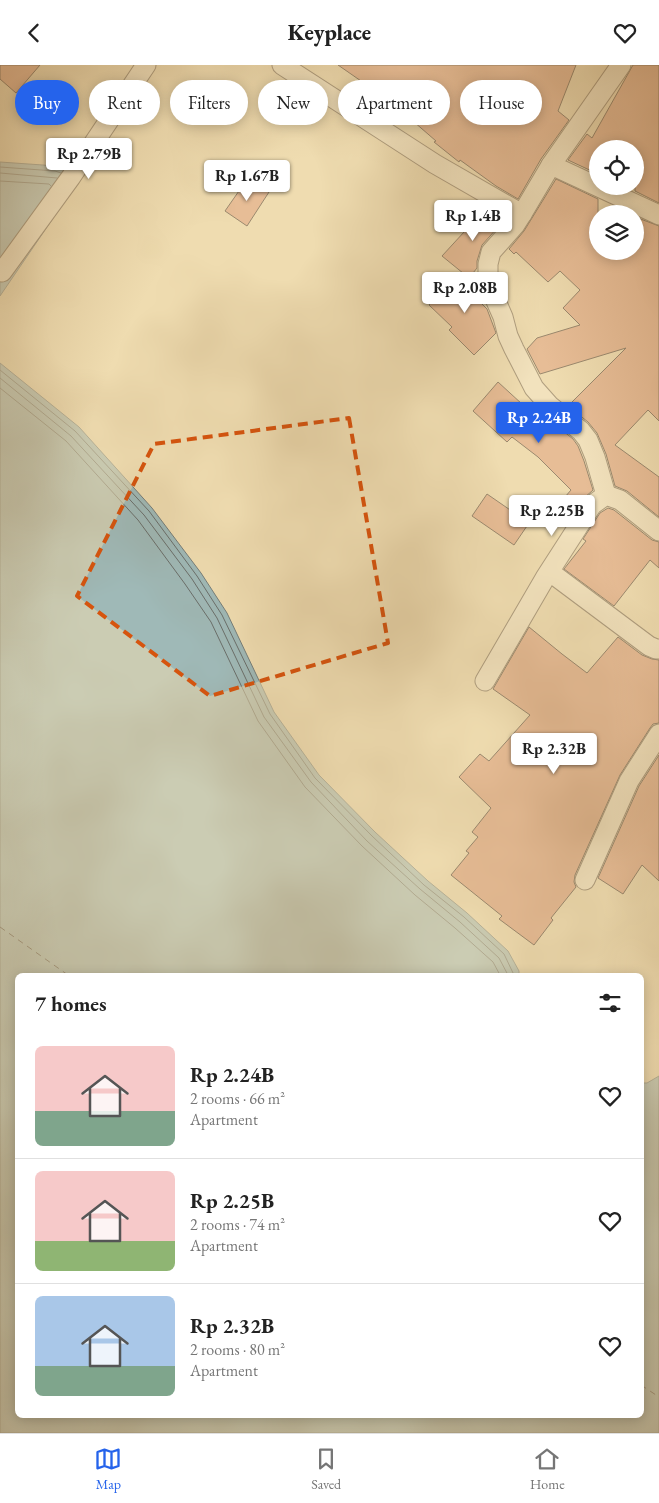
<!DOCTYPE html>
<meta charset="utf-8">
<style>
body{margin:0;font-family:"EB Garamond",serif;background:#f2f2f2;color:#222;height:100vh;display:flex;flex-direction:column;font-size:19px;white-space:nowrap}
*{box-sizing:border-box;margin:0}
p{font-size:16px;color:#767676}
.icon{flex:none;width:28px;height:28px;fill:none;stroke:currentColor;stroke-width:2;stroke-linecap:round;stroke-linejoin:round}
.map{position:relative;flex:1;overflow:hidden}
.panel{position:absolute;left:15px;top:908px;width:629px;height:445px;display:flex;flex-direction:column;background:#fff;border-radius:8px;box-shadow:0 2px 12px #0003}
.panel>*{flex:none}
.guide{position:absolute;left:15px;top:15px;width:630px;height:45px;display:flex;gap:10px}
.controls{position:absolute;left:589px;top:75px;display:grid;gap:10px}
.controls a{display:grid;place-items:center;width:55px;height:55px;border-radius:50%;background:#fff;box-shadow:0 2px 12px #0003;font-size:25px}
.price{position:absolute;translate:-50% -42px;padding:0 11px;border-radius:5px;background:#fff;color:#222;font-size:16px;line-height:32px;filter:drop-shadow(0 1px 2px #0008)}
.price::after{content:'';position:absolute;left:50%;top:30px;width:15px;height:11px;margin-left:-8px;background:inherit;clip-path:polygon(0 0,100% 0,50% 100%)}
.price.selected{background:#2563eb;color:#fff}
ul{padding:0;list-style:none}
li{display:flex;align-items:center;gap:15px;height:125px;padding:0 20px}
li+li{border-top:1px solid #e0e0e0}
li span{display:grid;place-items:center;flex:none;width:140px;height:100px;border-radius:8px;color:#555}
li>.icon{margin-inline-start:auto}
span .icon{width:60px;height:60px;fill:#fffc;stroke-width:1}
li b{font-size:21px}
h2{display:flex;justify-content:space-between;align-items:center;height:60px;padding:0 20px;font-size:21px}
.chip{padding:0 18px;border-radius:22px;background:#fff;box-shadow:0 2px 12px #0003;font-size:18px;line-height:45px}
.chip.selected{background:#2563eb;color:#fff}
header{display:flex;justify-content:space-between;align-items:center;height:65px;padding:0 20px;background:#fff;font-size:22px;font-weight:800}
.dock{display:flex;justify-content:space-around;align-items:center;height:70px;border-top:1px solid #e0e0e0;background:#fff;font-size:14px;color:#767676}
.dock a{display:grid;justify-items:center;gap:2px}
.dock .selected{color:#2563eb}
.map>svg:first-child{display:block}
.water{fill:#9fb9b7;stroke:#757e7a}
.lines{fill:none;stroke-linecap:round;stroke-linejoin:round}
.shore{stroke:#6a6f6b;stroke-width:1}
.ferry{stroke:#504a45;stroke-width:1;stroke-dasharray:6 5;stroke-linecap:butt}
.building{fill:#dd9875;stroke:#36251f}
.street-casing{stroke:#645343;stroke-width:21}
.street{stroke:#f5e8cc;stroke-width:19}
.marked{fill:none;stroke:#d6540e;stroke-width:4;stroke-dasharray:10 6;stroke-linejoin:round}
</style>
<header><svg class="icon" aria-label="back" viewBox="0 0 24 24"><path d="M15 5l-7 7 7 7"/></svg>Keyplace<svg class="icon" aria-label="heart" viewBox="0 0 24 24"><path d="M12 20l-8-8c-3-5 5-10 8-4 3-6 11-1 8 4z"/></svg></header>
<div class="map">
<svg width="659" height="1368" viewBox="0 0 659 1368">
<rect width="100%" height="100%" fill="#efdcb0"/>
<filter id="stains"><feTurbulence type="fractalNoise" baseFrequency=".004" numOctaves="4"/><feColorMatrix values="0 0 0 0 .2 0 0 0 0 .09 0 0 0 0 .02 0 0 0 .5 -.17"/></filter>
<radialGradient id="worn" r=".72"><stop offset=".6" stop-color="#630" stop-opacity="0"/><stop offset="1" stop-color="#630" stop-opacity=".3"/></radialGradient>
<g class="water">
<path d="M0,97L57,101L69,105L75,121L0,231Z"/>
<path d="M0,298L79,362L152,443L201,508L227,548L274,647L319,710L375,767L428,816L467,848L508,886L519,906V910H18V1350H641V1018H647L659,1011V1368H0Z"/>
</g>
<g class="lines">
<g class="shore">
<path d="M0,102L55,106L61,108"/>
<path d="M0,108L57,113"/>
<path d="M0,116L49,119L51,121"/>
<path d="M0,305L75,366L149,446L197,511L222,550L270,649L315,713L372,771L424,820L464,852L504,889L514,910"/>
<path d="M0,313L71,371L144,450L192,514L217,553L264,652L311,717L367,776L420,824L460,857L499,893L508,910"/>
<path d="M0,323L66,376L138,455L185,519L211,557L258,656L305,722L362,781L415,830L455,863L493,897L500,910"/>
</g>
<g class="ferry">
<path d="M0,862L68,910"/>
<path d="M641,1320L659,1332"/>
</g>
</g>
<g class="building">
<path d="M0,0H40L16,28L0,14Z"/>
<path d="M338,0H576L558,46L569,55L541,94L518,134L496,121L460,95L459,97L434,77L436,76L391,37L382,50L365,37L374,25Z"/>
<path d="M633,0H659V138L635,126V84H598V109L568,95L587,69L592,73Z"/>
<path d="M248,113L269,127L247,161L225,146Z"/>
<path d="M556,114L598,134V186H635V158L638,153L659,161V356L648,345L615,380L659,412V452L627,426L615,421L606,389L597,368L588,357L568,341L626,283L540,309L527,284L537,273L580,260L563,243L580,225L560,206L548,217L516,187L514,189L509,184L524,166Z"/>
<path d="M487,142L506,153L482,180L477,196V203L469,213L442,191Z"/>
<path d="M460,208L479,226L481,230L477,234L487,244L496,268L474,290L449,265L452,262L429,240Z"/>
<path d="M498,317L547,362L552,357L573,374L578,381L584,396L593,425L583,434L567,459L553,446L571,425L538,392L512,372L507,377L473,346Z"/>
<path d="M487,429L529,458L514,480L472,451Z"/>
<path d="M608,443L614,445L652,475L659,477V503L650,495L614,541L564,504L586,476L583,474L600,448Z"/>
<path d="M529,562L562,589L587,608L618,572L642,590L652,594L659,595V658L653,659L650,663L620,710L575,810L574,817L576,822L551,853L553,855L534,880L499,854L502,851L451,810L469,788L466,786L478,772L472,767L491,743L459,712L480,689L489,696L530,650L493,624Z"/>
<path d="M659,690V816L642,800L623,829L598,813L639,721Z"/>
</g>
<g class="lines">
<defs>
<g id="street">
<path d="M282,0L435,99L522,149L551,100L621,0"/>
<path d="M551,100L659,150"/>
<path d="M522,149L515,160L491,187L488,199V218L503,252L508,271L514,284L534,323L550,341L581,366L588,375L595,392L606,430"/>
<path d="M2,207L71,112L146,0"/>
<path d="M550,507L649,581L656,584H659"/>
<path d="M485,616L545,513L592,440L606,430L620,435L659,466"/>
<path d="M585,815L629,716L659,669"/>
</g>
</defs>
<use href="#street" class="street-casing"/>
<use href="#street" class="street"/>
</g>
<path d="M0 0H659V1368H0ZM349,353L388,578L210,631L77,531L154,379Z" fill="#efdcb0" fill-opacity=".55" fill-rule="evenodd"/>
<path class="marked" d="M349,353L388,578L210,631L77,531L154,379Z"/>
<rect width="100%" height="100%" filter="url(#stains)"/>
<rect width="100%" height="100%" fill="url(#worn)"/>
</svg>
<div class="controls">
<a><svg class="icon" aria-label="locate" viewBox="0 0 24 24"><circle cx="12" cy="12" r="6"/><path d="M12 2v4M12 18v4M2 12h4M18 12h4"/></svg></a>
<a><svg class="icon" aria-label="layers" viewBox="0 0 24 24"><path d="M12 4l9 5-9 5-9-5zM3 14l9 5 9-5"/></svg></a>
</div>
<b class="price" style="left:89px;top:115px">Rp 2.79B</b>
<b class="price" style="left:247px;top:137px">Rp 1.67B</b>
<b class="price" style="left:473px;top:177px">Rp 1.4B</b>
<b class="price" style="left:465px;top:249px">Rp 2.08B</b>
<b class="price selected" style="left:539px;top:379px">Rp 2.24B</b>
<b class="price" style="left:552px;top:472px">Rp 2.25B</b>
<b class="price" style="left:554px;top:710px">Rp 2.32B</b>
<div class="guide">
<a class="chip selected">Buy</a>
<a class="chip">Rent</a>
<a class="chip">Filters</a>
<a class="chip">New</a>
<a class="chip">Apartment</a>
<a class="chip">House</a>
</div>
<section class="panel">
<h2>7 homes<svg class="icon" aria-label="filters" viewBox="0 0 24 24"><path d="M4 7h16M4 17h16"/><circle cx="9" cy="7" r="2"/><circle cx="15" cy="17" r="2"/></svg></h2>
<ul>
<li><span style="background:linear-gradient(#f6c9c9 65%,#7fa58c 0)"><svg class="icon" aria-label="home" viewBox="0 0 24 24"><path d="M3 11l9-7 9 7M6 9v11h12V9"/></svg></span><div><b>Rp 2.24B</b><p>2 rooms · 66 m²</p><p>Apartment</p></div><svg class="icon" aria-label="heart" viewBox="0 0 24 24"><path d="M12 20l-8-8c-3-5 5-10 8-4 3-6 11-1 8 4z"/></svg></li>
<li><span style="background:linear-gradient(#f6c9c9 70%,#8fb573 0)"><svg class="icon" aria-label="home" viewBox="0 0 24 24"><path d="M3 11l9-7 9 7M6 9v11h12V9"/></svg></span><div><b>Rp 2.25B</b><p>2 rooms · 74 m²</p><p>Apartment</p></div><svg class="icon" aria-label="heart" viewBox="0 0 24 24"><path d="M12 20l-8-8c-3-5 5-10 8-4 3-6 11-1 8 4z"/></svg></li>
<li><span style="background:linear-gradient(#a9c7e8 70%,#7fa58c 0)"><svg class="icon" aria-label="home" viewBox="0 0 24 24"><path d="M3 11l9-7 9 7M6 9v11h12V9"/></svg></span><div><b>Rp 2.32B</b><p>2 rooms · 80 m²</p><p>Apartment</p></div><svg class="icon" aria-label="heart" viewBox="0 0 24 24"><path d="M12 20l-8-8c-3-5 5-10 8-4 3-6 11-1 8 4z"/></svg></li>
</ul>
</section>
</div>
<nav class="dock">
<a class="selected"><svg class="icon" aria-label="map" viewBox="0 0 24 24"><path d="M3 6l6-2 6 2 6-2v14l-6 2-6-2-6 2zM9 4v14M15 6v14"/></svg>Map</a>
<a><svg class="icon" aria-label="saved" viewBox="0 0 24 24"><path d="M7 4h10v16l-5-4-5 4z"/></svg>Saved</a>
<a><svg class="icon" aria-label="home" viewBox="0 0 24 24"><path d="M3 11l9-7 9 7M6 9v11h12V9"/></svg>Home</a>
</nav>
